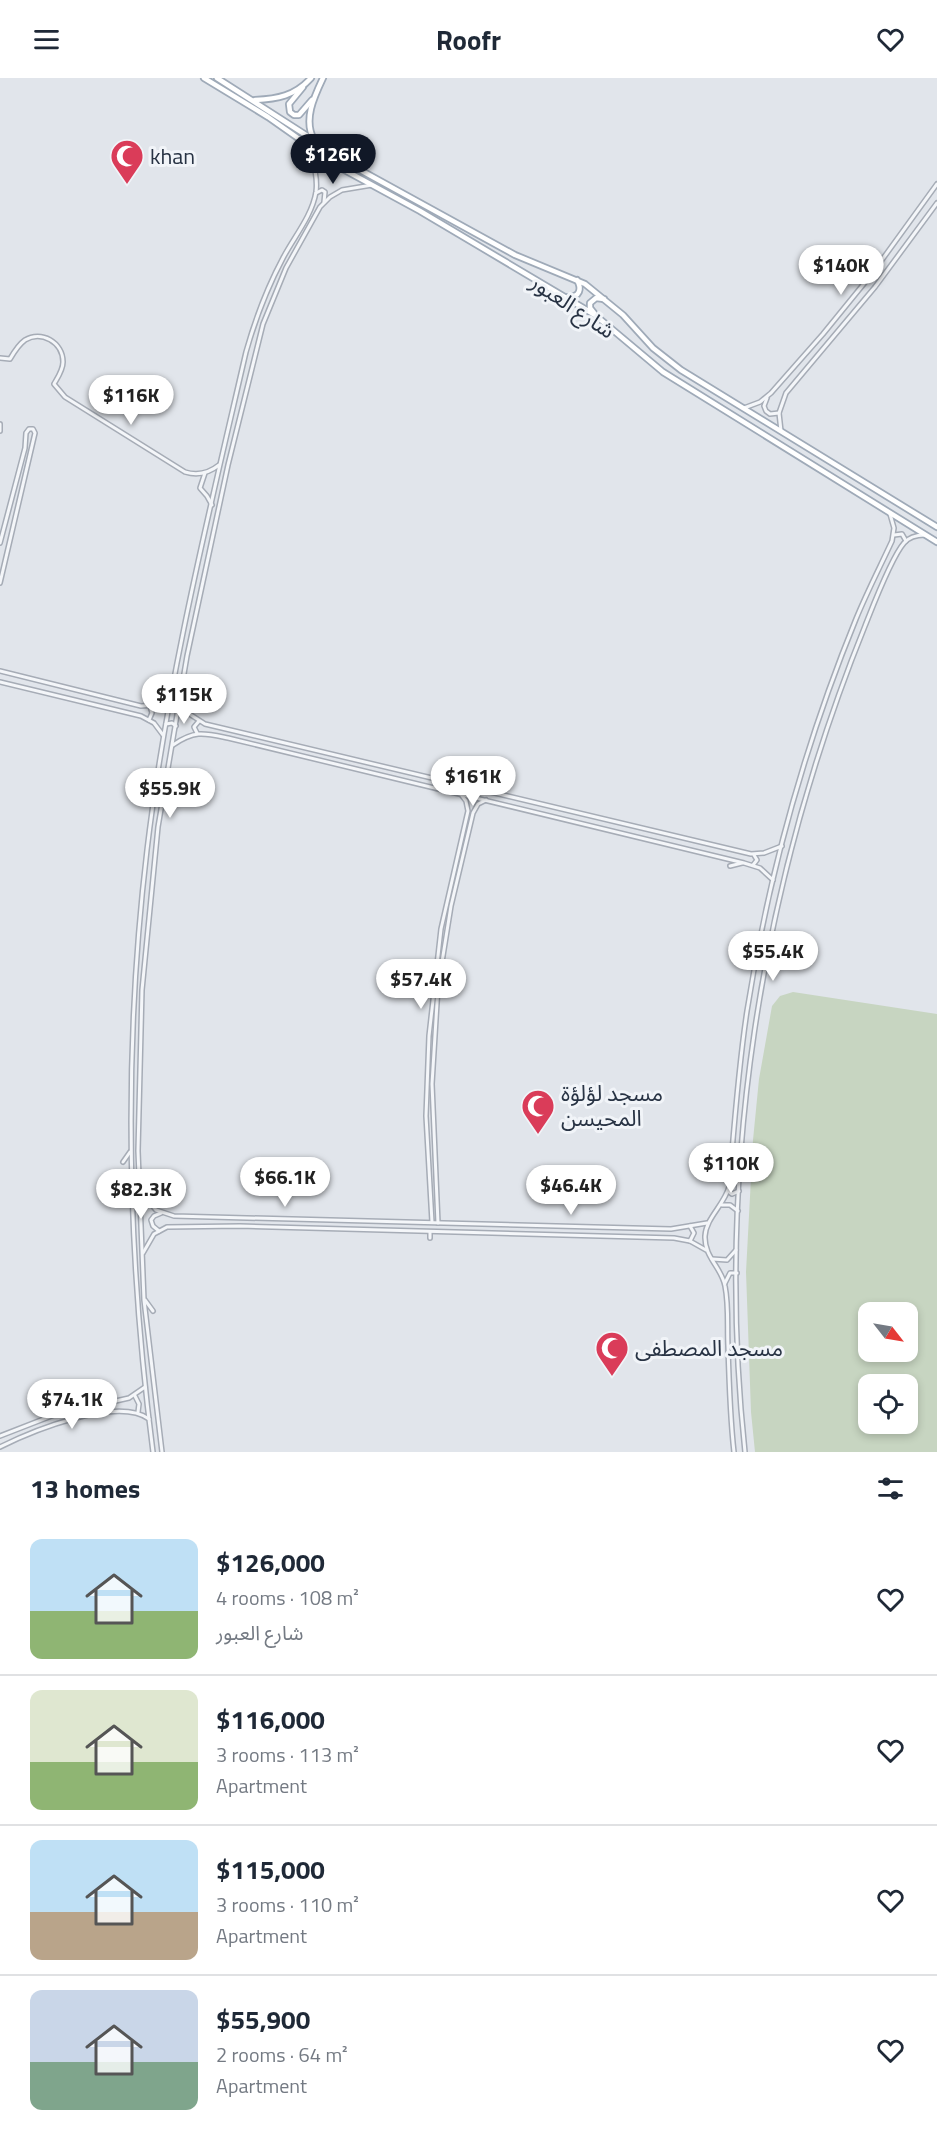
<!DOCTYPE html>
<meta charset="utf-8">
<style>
body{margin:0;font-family:"Titillium Web","Noto Sans Arabic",sans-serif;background:#f6f6f7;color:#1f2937;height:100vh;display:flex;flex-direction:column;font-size:22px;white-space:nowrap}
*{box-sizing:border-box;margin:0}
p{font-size:20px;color:#747a83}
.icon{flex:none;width:33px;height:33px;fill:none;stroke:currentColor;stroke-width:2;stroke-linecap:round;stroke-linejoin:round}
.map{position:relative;height:1374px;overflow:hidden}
.sheet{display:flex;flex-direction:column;background:#fff;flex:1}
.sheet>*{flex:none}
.needle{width:39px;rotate:121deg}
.tools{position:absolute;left:858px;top:1224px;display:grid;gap:12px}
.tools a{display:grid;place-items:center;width:60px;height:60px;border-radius:12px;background:#fff;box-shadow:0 3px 9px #0003;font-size:30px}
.price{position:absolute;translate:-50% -51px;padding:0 14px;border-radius:21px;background:#fff;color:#222;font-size:20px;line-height:39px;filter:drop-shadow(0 2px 3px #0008)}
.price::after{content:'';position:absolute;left:50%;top:36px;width:18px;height:14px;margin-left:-9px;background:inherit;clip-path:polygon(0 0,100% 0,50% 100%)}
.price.selected{background:#111827;color:#fff}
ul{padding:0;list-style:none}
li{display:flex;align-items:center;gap:18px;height:150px;padding:0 30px}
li+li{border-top:2px solid #e0e1e3}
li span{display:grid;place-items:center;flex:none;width:168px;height:120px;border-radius:12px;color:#555}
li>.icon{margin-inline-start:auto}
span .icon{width:72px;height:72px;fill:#fffc;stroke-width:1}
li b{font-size:26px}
h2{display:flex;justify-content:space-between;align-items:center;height:72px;padding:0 30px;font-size:26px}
header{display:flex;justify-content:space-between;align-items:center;height:78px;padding:0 30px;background:#fff;font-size:27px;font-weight:700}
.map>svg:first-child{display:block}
.green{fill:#c7d5c1;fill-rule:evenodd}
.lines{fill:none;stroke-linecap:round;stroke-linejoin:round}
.tertiary-casing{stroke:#a6acb6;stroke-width:6}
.primary-casing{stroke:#9faab8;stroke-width:8}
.tertiary{stroke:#f4f6f9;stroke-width:3}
.primary{stroke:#fff;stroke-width:4.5}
.labels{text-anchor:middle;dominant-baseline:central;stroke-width:6;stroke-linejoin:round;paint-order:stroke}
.poi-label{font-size:22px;fill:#283344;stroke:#f1f4f8;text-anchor:start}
.street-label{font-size:22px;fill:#283344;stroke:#f1f4f8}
</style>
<header><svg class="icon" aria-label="menu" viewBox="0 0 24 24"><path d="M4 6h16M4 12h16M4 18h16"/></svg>Roofr<svg class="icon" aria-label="heart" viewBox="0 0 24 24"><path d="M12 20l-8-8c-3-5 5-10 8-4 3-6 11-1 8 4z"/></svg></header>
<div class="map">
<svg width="937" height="1374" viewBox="0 0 937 1374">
<rect width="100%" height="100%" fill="#e1e5eb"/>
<path class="green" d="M793,914L937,936V1374H755L751,1334L746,1194L753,1062L759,1001L772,928L780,918ZM868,1234H908V1274H868ZM868,1306H908V1346H868Z"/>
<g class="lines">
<defs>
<g id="tertiary">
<path d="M316,115L322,112L325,114L324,124"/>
<path d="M0,280L10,281C14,274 18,267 25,262C41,252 63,264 63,284C63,292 58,299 54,306L65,319L185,394C198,398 209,395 219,387"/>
<path d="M767,320L764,328L766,333L770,336L779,335"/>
<path d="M744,330L760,324L771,315L823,256L871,197L937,106"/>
<path d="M0,346V353"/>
<path d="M781,353L779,335L786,315L875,209L937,125"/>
<path d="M205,395L200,410L207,418L212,427"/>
<path d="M894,457L902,456L906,463"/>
<path d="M0,465L25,370L26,355L29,351H33L35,355L0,505"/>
<path d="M0,593L141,628L156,627L169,620"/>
<path d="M0,604L141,638L154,645L163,657"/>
<path d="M180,623L191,637L205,646L751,776L764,775L782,768"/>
<path d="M149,642L152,635L150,628"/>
<path d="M166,646L172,645L176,648"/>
<path d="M197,655L194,649L199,643"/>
<path d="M173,667C195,652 204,655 228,660L744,785L760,790L773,802"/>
<path d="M753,787L757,782L754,777"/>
<path d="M730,788L742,785"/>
<path d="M123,1084L130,1074"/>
<path d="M140,1113L156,1132L174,1138L671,1151L707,1145"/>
<path d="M728,1113L732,1116L739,1113"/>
<path d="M722,1127H730L738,1133"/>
<path d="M432,1144L426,1038L429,958L441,851L468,733L466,723L460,715"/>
<path d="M438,1145L432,1006L438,909L451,828L473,735L478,726L486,722"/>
<path d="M690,1148L694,1155L690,1163"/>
<path d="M159,1153L153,1148L151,1142L154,1138L161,1135"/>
<path d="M430,1160V1154"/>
<path d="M143,1175L154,1156L167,1149L240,1148L674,1160L690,1163L706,1172"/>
<path d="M712,1181L727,1182L736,1172"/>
<path d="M725,1205L730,1195H737"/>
<path d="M145,1222L153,1233"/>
<path d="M135,1318L139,1326L138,1334"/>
<path d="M0,1358L54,1337L129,1320L145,1309"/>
<path d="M0,1369C32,1353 117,1318 149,1341"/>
<path d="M153,1374C127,1174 123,973 147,772C167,605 208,439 246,274C255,242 267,210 283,180C294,159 312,138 316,114C318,99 313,84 309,69"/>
<path d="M162,1374L144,1222L138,1073L142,912L158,749L187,578L228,387L263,246L286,190L320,129L330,119L342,112L372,107"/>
<path d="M734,1374C730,1339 729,1304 728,1268C727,1249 729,1228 725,1208C722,1190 704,1179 705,1158C706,1140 724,1127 729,1109C734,1051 738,992 747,933C768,800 805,666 856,541C867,514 880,489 892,463L894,450L890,436"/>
<path d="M745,1374C715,1095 760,808 865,548C873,528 891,480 904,465C909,459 917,457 925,457"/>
</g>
<g id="primary">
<path d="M204,0L268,39L339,89L420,133L595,237L663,294L937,464"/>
<path d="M217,0L362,93L515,177L585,206L623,237L653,270L681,292L937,449"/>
<path d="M303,9L289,26L290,34L294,37H299L312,22"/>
<path d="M255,22C277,21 295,18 311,0"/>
<path d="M314,62C303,42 314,19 323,0"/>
<path d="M568,219C580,219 582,211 577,202"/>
<path d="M594,235L590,230V225L596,220L604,221"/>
</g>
</defs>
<use href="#tertiary" class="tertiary-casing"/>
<use href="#primary" class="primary-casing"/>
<use href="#tertiary" class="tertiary"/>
<use href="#primary" class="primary"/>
</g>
<defs>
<symbol id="mosque-pin" viewBox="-11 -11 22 30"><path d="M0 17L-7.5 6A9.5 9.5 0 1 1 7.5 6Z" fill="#da3c59" stroke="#f1f4f8"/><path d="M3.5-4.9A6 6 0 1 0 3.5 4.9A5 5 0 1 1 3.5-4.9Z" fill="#fff"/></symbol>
</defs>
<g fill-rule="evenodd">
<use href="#mosque-pin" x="108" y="59" width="38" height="52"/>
<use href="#mosque-pin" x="519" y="1009" width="38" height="52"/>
<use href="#mosque-pin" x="593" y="1251" width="38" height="52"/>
</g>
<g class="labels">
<g class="poi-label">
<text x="150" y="78">khan</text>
<text x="561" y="1015">مسجد لؤلؤة<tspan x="561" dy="25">المحيسن</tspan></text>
<text x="635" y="1270">مسجد المصطفى</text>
</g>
<g class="street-label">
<text transform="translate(573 228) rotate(34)">شارع العبور</text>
</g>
</g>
</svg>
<div class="tools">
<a><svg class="needle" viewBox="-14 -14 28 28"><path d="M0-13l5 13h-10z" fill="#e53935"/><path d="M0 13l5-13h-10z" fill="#747a83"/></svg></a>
<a><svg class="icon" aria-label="locate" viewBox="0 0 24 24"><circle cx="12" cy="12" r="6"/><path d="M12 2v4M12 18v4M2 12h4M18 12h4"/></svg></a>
</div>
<b class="price selected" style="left:333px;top:107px">$126K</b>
<b class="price" style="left:841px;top:218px">$140K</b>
<b class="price" style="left:131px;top:348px">$116K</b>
<b class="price" style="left:184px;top:647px">$115K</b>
<b class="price" style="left:473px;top:729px">$161K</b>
<b class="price" style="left:170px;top:741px">$55.9K</b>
<b class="price" style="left:773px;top:904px">$55.4K</b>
<b class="price" style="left:421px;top:932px">$57.4K</b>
<b class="price" style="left:731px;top:1116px">$110K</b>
<b class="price" style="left:285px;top:1130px">$66.1K</b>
<b class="price" style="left:571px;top:1138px">$46.4K</b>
<b class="price" style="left:141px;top:1142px">$82.3K</b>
<b class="price" style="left:72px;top:1352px">$74.1K</b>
</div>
<section class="sheet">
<h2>13 homes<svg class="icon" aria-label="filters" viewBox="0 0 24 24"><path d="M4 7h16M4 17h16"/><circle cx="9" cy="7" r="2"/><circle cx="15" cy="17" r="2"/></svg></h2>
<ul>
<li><span style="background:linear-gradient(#bfe0f5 60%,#8fb573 0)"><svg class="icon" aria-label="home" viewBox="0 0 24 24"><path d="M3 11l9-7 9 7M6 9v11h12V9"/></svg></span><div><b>$126,000</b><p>4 rooms · 108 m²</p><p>شارع العبور</p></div><svg class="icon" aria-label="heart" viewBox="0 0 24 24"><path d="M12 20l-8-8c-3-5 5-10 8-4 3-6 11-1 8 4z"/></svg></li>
<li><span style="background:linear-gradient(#dfe7d0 60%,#8fb573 0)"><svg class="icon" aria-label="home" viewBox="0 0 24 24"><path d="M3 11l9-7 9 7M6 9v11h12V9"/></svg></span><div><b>$116,000</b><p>3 rooms · 113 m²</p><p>Apartment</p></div><svg class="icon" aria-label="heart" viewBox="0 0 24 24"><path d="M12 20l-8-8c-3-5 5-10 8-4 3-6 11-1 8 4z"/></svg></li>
<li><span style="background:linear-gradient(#bfe0f5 60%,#b9a48a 0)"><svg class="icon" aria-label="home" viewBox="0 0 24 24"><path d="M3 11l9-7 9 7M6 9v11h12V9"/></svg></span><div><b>$115,000</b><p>3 rooms · 110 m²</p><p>Apartment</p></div><svg class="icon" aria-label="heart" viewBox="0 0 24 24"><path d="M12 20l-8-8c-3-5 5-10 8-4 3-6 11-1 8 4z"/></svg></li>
<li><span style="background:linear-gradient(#c9d6e8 60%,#7fa58c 0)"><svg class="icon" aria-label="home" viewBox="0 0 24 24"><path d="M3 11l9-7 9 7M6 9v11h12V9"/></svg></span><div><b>$55,900</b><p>2 rooms · 64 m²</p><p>Apartment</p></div><svg class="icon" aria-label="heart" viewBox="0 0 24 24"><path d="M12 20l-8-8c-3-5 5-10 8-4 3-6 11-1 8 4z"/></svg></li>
</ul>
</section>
